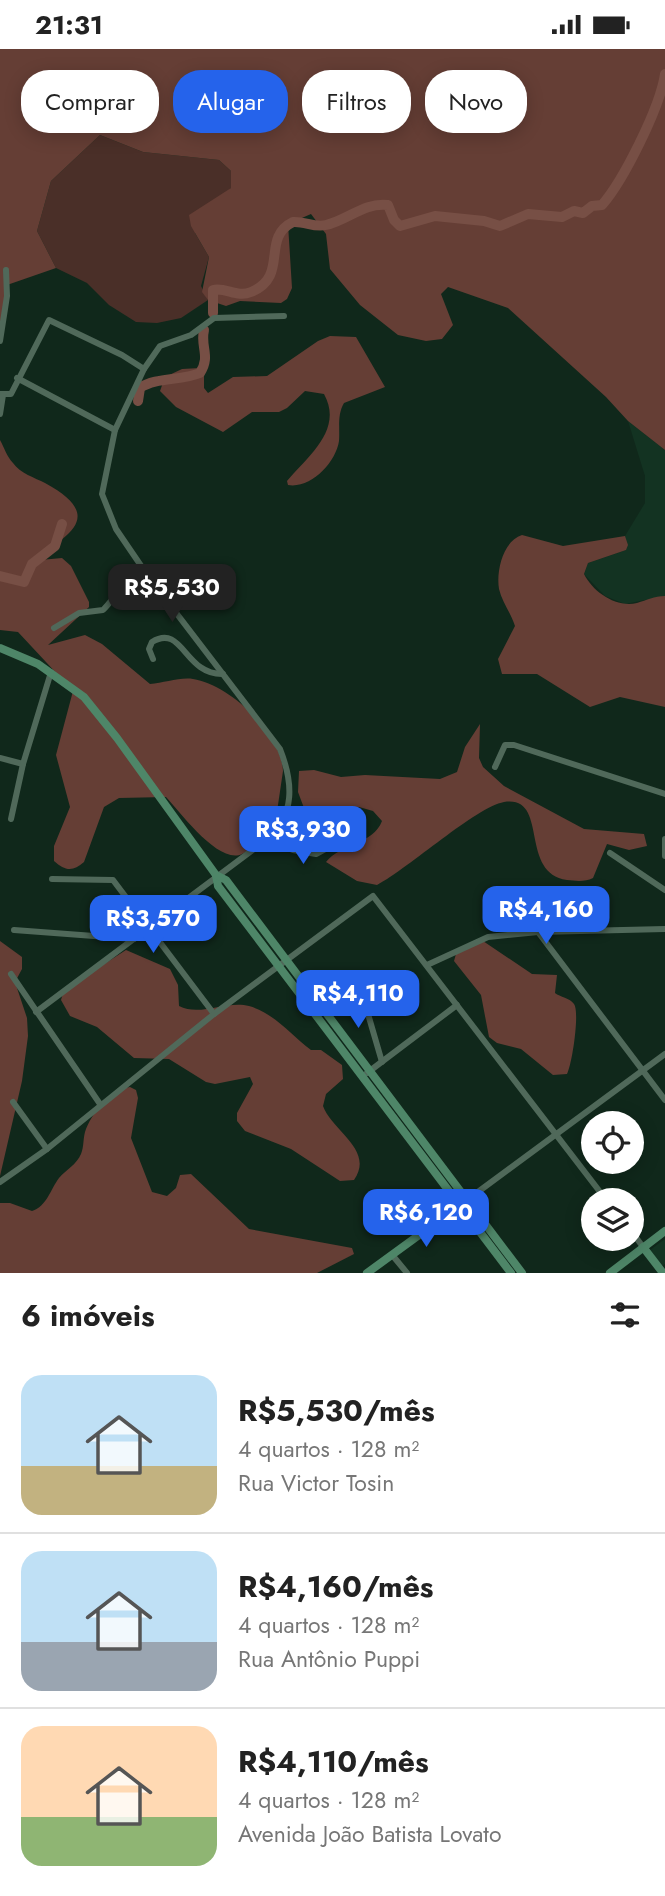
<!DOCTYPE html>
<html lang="pt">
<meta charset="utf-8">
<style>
body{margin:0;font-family:Jost,sans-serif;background:#f2f2f2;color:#222;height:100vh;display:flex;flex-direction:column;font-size:26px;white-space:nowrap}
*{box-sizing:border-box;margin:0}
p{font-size:23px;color:#767676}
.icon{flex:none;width:38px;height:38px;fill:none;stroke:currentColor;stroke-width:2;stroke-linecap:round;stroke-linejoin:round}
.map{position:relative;height:1224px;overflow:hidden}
.panel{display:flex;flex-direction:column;background:#fff;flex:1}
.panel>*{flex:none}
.hud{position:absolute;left:21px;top:21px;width:623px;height:63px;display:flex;gap:14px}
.tools{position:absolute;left:581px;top:1062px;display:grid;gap:14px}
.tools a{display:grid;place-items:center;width:63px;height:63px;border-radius:50%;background:#fff;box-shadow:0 4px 18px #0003;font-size:35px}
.price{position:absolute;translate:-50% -60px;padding:0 16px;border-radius:14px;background:#2563eb;color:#fff;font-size:23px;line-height:46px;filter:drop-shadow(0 2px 4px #0008)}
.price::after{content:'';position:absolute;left:50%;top:42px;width:21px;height:16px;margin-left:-10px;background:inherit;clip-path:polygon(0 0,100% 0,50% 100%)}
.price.current{background:#222;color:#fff}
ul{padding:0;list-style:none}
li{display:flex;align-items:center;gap:21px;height:175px;padding:0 21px}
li+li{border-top:2px solid #e0e0e0}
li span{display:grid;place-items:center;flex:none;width:196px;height:140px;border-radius:21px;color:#555}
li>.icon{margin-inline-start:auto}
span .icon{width:84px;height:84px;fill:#fffc;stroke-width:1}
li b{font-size:30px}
h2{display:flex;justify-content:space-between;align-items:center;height:84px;padding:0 21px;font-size:30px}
.chip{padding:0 24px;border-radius:28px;background:#fff;box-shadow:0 4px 18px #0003;font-size:24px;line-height:63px}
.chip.current{background:#2563eb;color:#fff}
.status{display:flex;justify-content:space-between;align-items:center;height:49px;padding:0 35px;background:#fff;direction:ltr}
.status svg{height:19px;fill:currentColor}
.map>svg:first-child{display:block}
.built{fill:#133322}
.green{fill:#4a2f28}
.forest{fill:#653e35}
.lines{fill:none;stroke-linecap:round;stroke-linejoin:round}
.river{stroke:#774f45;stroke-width:10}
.street{stroke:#50695a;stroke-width:6}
.secondary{stroke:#4e8668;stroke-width:8}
</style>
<div class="status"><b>21:31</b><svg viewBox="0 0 49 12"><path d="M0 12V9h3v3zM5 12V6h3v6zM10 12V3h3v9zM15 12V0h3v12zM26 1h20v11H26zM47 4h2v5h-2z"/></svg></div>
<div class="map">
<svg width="665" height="1224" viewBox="0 0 665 1224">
<rect width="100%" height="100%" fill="#10281b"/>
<g class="built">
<path d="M628,372L665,401V547L625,555L605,547L584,525L588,514L626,501L625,487L645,454V427Z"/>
<path d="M665,1190V1215L662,1217L650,1201Z"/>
</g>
<path class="green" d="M100,86L143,103L219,111L231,122V139L195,184L209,208L201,237L208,251L181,269L157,274L136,273L109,256L87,234L56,219L37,182L51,132Z"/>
<g class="forest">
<path d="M0,0H665V401L628,372L606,348L508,259L448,238L441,245L453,276L442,290L426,292L398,286L360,256L330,220L326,185L311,165L288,175L292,239L287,250L281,254L240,252L226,257L208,251L202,243L209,208L191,177L189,166L231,139V122L219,111L143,103L100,86L51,132L37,182L56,219L7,236L0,286Z"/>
<path d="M330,287L356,288L385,338L344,354C337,366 340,379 339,392C336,413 311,440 288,436L287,432C307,408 344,381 324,345L305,342L287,359L279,363H252L223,383L176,358L160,342L165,328L182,320L200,319L204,324V339L208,344L233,328L267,327L318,292Z"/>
<path d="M0,391C4,398 7,408 13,414C20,424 35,429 45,434C106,467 70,487 29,512L62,509L71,517L89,553V558L48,596L85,586L102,595L150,635C164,634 180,628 193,630C229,635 282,685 283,722L274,783C264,790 253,800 242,805C219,816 181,764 166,748L119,749L104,758L84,813C73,823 65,822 54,812V797L70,758L56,706L73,642L18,583L0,581Z"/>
<path d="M522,486L563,497L625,487L628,496L626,501L588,514L584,525C593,543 616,559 637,554C647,551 654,547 665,547V658L620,648L590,658L537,625H502L498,610L515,577C511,564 502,553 499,540C496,522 503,492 522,486Z"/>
<path d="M480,675L479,709L483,718L504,737L584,780L644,785L647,797L629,801L607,795L593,829C585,833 576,832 567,831C518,824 550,746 504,753C476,758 409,819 377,836L357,832L326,813C341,794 373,796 382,772L373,762L359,758L326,775H310L298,743L299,722L314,721L341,728L365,726L440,730L457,723L465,698Z"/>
<path d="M0,892L22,908V920L15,933L27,969L28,987L22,1032L0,1127Z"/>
<path d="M483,892L532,925L557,926L555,944C560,948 570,949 574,955C580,963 572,1016 567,1025L553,1026L521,1000L497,994L489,988L481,946L454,912L456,905Z"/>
<path d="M126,901L170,920L178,936L179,957C200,968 227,951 249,957C274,964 291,986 311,1001H321L342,1016L343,1030L326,1045L323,1057C332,1082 375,1101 354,1131L340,1132L291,1100L245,1082L237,1072V1064L253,1035L250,1028L215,1035L206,1033L169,1010L134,1009L97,978L70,967L61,951L64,941Z"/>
<path d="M130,1038L136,1041L138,1049L131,1089L152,1143L167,1147L176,1139L180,1126L191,1125L249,1180L352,1199L354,1205L317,1224H0V1154H10L32,1162C47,1157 50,1141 59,1129C66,1121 77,1115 81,1105C84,1098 83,1090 85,1083C91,1065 110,1040 130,1038Z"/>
</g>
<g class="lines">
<g class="river">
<path d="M213,264V241C226,238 237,249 251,243C290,227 260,189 293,173C305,172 314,179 326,176C348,171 364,153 388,156L394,171L400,177L435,167L484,172L500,177L528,165L562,168L574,162L583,164L592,157L602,156C623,132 660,59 665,25"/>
<path d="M138,352L140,339C156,328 181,332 200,324C211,307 200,298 204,281"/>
<path d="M0,527L24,533L32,515L55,497L62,475"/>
</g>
<g class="street">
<path d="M0,292L7,247L6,221"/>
<path d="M17,329L115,381"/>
<path d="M0,345H11L49,271L122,306L144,320"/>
<path d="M0,365L3,346"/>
<path d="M54,579L79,564L103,561C118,546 125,526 148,527"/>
<path d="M153,610L149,600L152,593C183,574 184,626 223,625"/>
<path d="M0,709L23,715"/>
<path d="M495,718L505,696H514L665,745"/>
<path d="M11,770L23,715L51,623"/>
<path d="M665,790V807"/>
<path d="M266,791L293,801L316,805L338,793"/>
<path d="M610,804L665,841"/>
<path d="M52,830L113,831L214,965"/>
<path d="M14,881L134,890"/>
<path d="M538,883L665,1051"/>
<path d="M427,916L488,888L538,883L665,880"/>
<path d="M11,925L100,1055"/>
<path d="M361,941L382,1013"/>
<path d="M36,963L266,791C296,766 293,733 280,700L148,527L116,480L102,445L115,381L144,320L160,297L191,286L214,269L284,267"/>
<path d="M367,1024L457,956"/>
<path d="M13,1053L47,1100"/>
<path d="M0,1133L47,1100L214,965L373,847L607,1152"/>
<path d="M467,1151L665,1005"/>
<path d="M632,1183L643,1198"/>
<path d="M393,1207L407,1224"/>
</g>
<g class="secondary">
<path d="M0,599L38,615L84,648L117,689L216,826L218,837L511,1224"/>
<path d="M216,826L226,831L522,1224"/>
<path d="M643,1198L663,1224"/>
<path d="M367,1224L463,1154"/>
<path d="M610,1224L665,1182"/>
</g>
</g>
</svg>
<div class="tools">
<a><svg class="icon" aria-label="locate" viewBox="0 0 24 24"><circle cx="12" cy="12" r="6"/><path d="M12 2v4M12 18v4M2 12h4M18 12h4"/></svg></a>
<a><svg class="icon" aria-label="layers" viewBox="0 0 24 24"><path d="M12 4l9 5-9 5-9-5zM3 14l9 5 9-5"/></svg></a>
</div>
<b class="price current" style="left:172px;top:575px">R$5,530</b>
<b class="price" style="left:303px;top:817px">R$3,930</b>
<b class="price" style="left:546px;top:897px">R$4,160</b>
<b class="price" style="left:153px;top:906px">R$3,570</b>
<b class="price" style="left:358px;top:981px">R$4,110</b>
<b class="price" style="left:426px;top:1200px">R$6,120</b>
<div class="hud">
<a class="chip">Comprar</a>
<a class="chip current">Alugar</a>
<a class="chip">Filtros</a>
<a class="chip">Novo</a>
</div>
</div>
<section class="panel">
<h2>6 imóveis<svg class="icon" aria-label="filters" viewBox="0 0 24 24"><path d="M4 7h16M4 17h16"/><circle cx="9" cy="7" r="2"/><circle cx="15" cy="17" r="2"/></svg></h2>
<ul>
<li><span style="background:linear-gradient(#bfe0f5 65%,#c2b280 0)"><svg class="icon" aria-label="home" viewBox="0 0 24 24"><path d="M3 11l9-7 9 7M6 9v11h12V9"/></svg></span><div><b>R$5,530/mês</b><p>4 quartos · 128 m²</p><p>Rua Victor Tosin</p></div></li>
<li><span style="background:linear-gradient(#bfe0f5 65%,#9aa5b1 0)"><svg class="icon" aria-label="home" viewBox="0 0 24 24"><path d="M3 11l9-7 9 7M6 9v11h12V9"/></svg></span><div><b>R$4,160/mês</b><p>4 quartos · 128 m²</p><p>Rua Antônio Puppi</p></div></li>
<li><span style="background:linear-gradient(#ffd9b3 65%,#8fb573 0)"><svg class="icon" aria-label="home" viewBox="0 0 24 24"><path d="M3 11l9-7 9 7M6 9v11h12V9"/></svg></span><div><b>R$4,110/mês</b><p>4 quartos · 128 m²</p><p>Avenida João Batista Lovato</p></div></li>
</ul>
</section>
